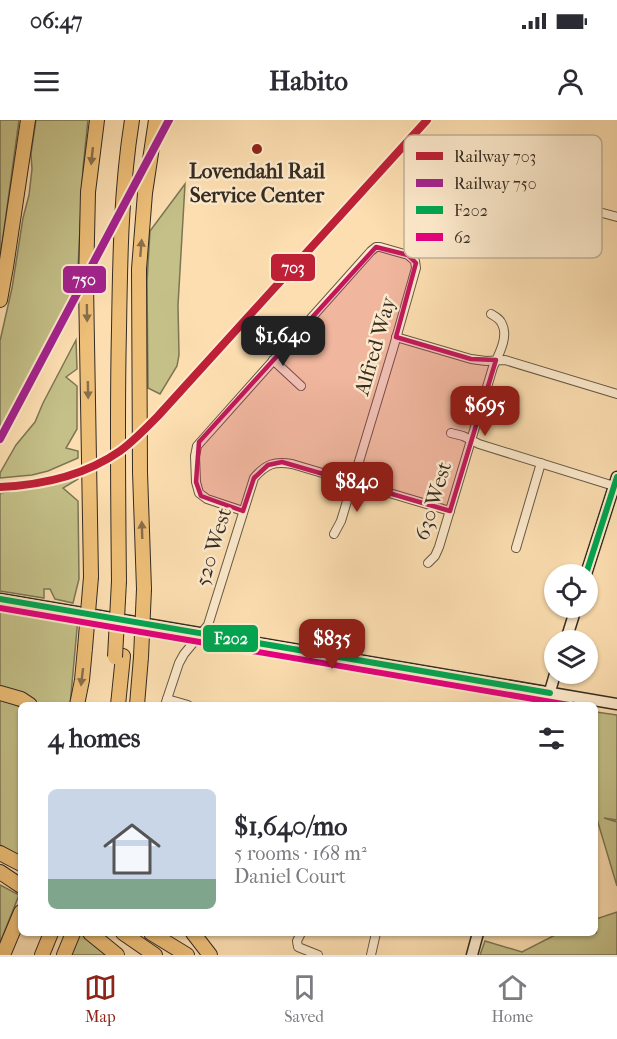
<!DOCTYPE html>
<meta charset="utf-8">
<style>
body{margin:0;font-family:"IM FELL French Canon",serif;background:#f2f2f3;color:#2b2b33;height:100vh;display:flex;flex-direction:column;font-size:22px;white-space:nowrap}
*{box-sizing:border-box;margin:0}
p{font-size:20px;color:#7c7c81}
.icon{flex:none;width:33px;height:33px;fill:none;stroke:currentColor;stroke-width:2;stroke-linecap:round;stroke-linejoin:round}
.map{position:relative;flex:1;overflow:hidden}
.sheet{position:absolute;left:18px;top:582px;width:580px;height:234px;display:flex;flex-direction:column;background:#fff;border-radius:9px;box-shadow:0 2px 4px #0004}
.sheet>*{flex:none}
.controls{position:absolute;left:544px;top:444px;display:grid;gap:12px}
.controls a{display:grid;place-items:center;width:54px;height:54px;border-radius:50%;background:#fff;box-shadow:0 2px 4px #0004;font-size:30px}
.price{position:absolute;translate:-50% -51px;padding:0 14px;border-radius:12px;background:#8f2418;color:#fff;font-size:20px;line-height:39px;filter:drop-shadow(0 2px 3px #0008)}
.price::after{content:'';position:absolute;left:50%;top:36px;width:18px;height:14px;margin-left:-9px;background:inherit;clip-path:polygon(0 0,100% 0,50% 100%)}
.price.selected{background:#222;color:#fff}
ul{padding:0;list-style:none}
li{display:flex;align-items:center;gap:18px;height:150px;padding:0 30px}
li span{display:grid;place-items:center;flex:none;width:168px;height:120px;border-radius:9px;color:#555}
li>.icon{margin-inline-start:auto}
span .icon{width:72px;height:72px;fill:#fffc;stroke-width:1}
li b{font-size:26px}
h2{display:flex;justify-content:space-between;align-items:center;height:72px;padding:0 30px;font-size:26px}
.status{display:flex;justify-content:space-between;align-items:center;height:42px;padding:0 30px;background:#fff;direction:ltr}
.status svg{height:16px;fill:currentColor}
header{display:flex;justify-content:space-between;align-items:center;height:78px;padding:0 30px;background:#fff;font-size:27px;font-weight:800}
.tab-bar{display:flex;justify-content:space-around;align-items:center;height:84px;border-top:2px solid #e1e1e2;background:#fff;font-size:16px;color:#7c7c81}
.tab-bar a{display:grid;justify-items:center;gap:3px}
.tab-bar .selected{color:#8f2418}
.map>svg:first-child{display:block}
.green{fill:#c4c088;stroke:#7c7655;stroke-width:1.5}
.lines{fill:none;stroke-linecap:round;stroke-linejoin:round}
.minor-casing{stroke:#665846;stroke-width:10}
.secondary-casing{stroke:#342b22;stroke-width:13}
.motorway-casing{stroke:#342b22;stroke-width:16}
.minor{stroke:#fdeacc;stroke-width:8}
.secondary{stroke:#fdeacc;stroke-width:10}
.motorway{stroke:#eebf78;stroke-width:14}
.motorway-bridge-casing{stroke:#342b22;stroke-width:16;stroke-linecap:butt}
.motorway-bridge{stroke:#eebf78;stroke-width:14}
.bus-1-casing{stroke:#fdeacc;stroke-width:10}
.bus-2-casing{stroke:#fdeacc;stroke-width:10}
.bus-1{stroke:#00a651;stroke-width:6}
.bus-2{stroke:#e5007d;stroke-width:6}
.rail-1-casing{stroke:#fdeacc;stroke-width:12}
.rail-2-casing{stroke:#fdeacc;stroke-width:12}
.rail-1{stroke:#be2036;stroke-width:8}
.rail-2{stroke:#a4228e;stroke-width:8}
.oneway{fill:#886e49}
.marked{fill:#c2185b;fill-opacity:0.2;stroke:#c2185b;stroke-width:4.5;stroke-linejoin:round}
.poi-dot{fill:#8f2418;stroke:#fdeacc;stroke-width:2}
.labels{text-anchor:middle;dominant-baseline:central;stroke-width:5;stroke-linejoin:round;paint-order:stroke}
.poi-label{font-size:21px;font-weight:bold;fill:#342b22;stroke:#fdeacc}
.street-label{font-size:21px;fill:#342b22;stroke:#fdeacc}
.key{fill:#fdeacc;stroke:#c1b199;stroke-width:1.5}
.key-label{font-size:16px;fill:#342b22}
.line-badge{stroke:#fdeacc;stroke-width:2}
.badge-label{font-size:16px;text-anchor:middle;font-weight:bold;fill:#fff}
</style>
<div class="status"><b>06:47</b><svg viewBox="0 0 49 12"><path d="M0 12V9h3v3zM5 12V6h3v6zM10 12V3h3v9zM15 12V0h3v12zM26 1h20v11H26zM47 4h2v5h-2z"/></svg></div>
<header><svg class="icon" aria-label="menu" viewBox="0 0 24 24"><path d="M4 6h16M4 12h16M4 18h16"/></svg>Habito<svg class="icon" aria-label="person" viewBox="0 0 24 24"><circle cx="12" cy="8" r="4"/><path d="M4 21q1-7 8-7t8 7"/></svg></header>
<div class="map">
<svg width="617" height="835" viewBox="0 0 617 835">
<rect width="100%" height="100%" fill="#fcdeb0"/>
<filter id="stains"><feTurbulence type="fractalNoise" baseFrequency=".00333" numOctaves="4"/><feColorMatrix values="0 0 0 0 .2 0 0 0 0 .09 0 0 0 0 .02 0 0 0 .5 -.17"/></filter>
<radialGradient id="worn" r=".72"><stop offset=".6" stop-color="#630" stop-opacity="0"/><stop offset="1" stop-color="#630" stop-opacity=".3"/></radialGradient>
<g class="green">
<path d="M0,0H19L0,139Z"/>
<path d="M36,0H88L83,48L77,168L0,312V221L12,168L23,98L29,75L32,49L31,34Z"/>
<path d="M185,64L178,185L179,235L177,246L160,274L148,268L147,162L150,111Z"/>
<path d="M76,220L77,249L66,257L77,266V309L66,328L78,331V338L48,351L32,355L0,358V353L16,325L35,302L43,283Z"/>
<path d="M78,356V359L63,368L78,381L79,459L73,483L55,479L50,469H44V478L0,471V373L53,365Z"/>
<path d="M0,487L78,498L70,585H36L0,568Z"/>
<path d="M0,579L21,587V740L16,737L11,731L0,725Z"/>
<path d="M596,592L617,595V700L604,698L617,702V766L596,696Z"/>
<path d="M0,765L19,775L0,823Z"/>
<path d="M617,792V835H480L485,821L522,832L559,813H596V799Z"/>
<path d="M80,813H83L110,835H71Z"/>
</g>
<g class="lines">
<defs>
<g id="minor">
<path d="M429,42L511,66L532,74L617,97"/>
<path d="M396,217L471,239L486,241L505,240L617,274"/>
<path d="M273,240L301,266"/>
<path d="M451,313L463,316L479,324L617,367"/>
<path d="M243,391L207,379L199,373L196,362L195,336L197,326L371,131L376,127H380L408,135L415,141L416,148L393,229L341,401L334,414"/>
<path d="M516,428L541,343"/>
<path d="M428,443L435,436L439,427L493,247C498,236 509,217 502,204C500,199 496,197 491,194"/>
<path d="M167,579L188,585"/>
<path d="M165,585L179,543L184,534L208,505L254,358C266,344 274,341 292,344L450,391"/>
<path d="M301,813L297,821L298,827L318,835"/>
<path d="M371,835L376,813"/>
</g>
<g id="secondary">
<path d="M586,454L617,357"/>
<path d="M0,479L617,584"/>
<path d="M566,520L576,488"/>
<path d="M546,585L555,554"/>
<path d="M472,835L478,813"/>
</g>
<g id="motorway">
<path d="M0,180L6,147L28,0"/>
<path d="M91,457L86,164L88,72L97,0"/>
<path d="M119,461C118,377 117,293 119,210C120,140 121,69 132,0"/>
<path d="M144,469L140,352L139,149L145,73L156,0"/>
<path d="M0,573L21,579L30,585"/>
<path d="M77,585L82,560L85,528"/>
<path d="M118,585L123,536"/>
<path d="M137,585L141,537"/>
<path d="M0,733L21,744"/>
<path d="M0,752L21,766"/>
<path d="M90,813L117,835"/>
<path d="M123,813L155,835"/>
<path d="M151,813L187,835"/>
<path d="M193,813L210,835"/>
<path d="M3,835L21,792"/>
<path d="M42,835L51,813"/>
<path d="M64,835L73,813"/>
</g>
</defs>
<use href="#minor" class="minor-casing"/>
<use href="#secondary" class="secondary-casing"/>
<use href="#motorway" class="motorway-casing"/>
<use href="#minor" class="minor"/>
<use href="#secondary" class="secondary"/>
<use href="#motorway" class="motorway"/>
<defs>
<g id="motorway-bridge">
<path d="M85,528L91,457"/>
<path d="M115,537L119,461"/>
<path d="M141,537L144,469"/>
</g>
</defs>
<use href="#motorway-bridge" class="motorway-bridge-casing"/>
<use href="#motorway-bridge" class="motorway-bridge"/>
<defs>
<g id="bus-1">
<path d="M586,454L617,357"/>
<path d="M0,479L550,573"/>
</g>
<path id="bus-2" d="M0,488L569,585"/>
</defs>
<use href="#bus-1" class="bus-1-casing"/>
<use href="#bus-2" class="bus-2-casing"/>
<use href="#bus-1" class="bus-1"/>
<use href="#bus-2" class="bus-2"/>
<defs>
<path id="rail-1" d="M0,367C43,365 84,356 120,331C134,321 146,308 158,296L427,0"/>
<path id="rail-2" d="M0,319L169,0"/>
</defs>
<use href="#rail-1" class="rail-1-casing"/>
<use href="#rail-2" class="rail-2-casing"/>
<use href="#rail-1" class="rail-1"/>
<use href="#rail-2" class="rail-2"/>
</g>
<defs><path id="oneway-solid" d="M-6-.8H1V-3.2L6.5 0L1 3.2V.8H-6Z" transform="scale(1.5)"/></defs>
<g class="oneway">
<use href="#oneway-solid" transform="translate(92 36) rotate(96)"/>
<use href="#oneway-solid" transform="translate(141 128) rotate(-85)"/>
<use href="#oneway-solid" transform="translate(87 193) rotate(89)"/>
<use href="#oneway-solid" transform="translate(88 270) rotate(89)"/>
<use href="#oneway-solid" transform="translate(142 410) rotate(-92)"/>
<use href="#oneway-solid" transform="translate(82 557) rotate(97)"/>
</g>
<path class="marked" d="M376,127L408,135L416,143L396,217L471,239L496,240L450,391L282,342L268,345L254,358L243,391L201,376L196,362L199,322Z"/>
<circle class="poi-dot" cx="257" cy="29" r="6"/>
<g class="labels">
<g class="poi-label">
<text x="257" y="51">Lovendahl Rail<tspan x="257" dy="24">Service Center</tspan></text>
</g>
<g class="street-label">
<text transform="translate(375 226) rotate(-74)">Alfred Way</text>
<text transform="translate(433 381) rotate(-73)">630 West</text>
<text transform="translate(213 427) rotate(-73)">520 West</text>
</g>
</g>
<rect x="404" y="15" width="198" height="123" rx="9" class="key"/>
<rect x="416" y="32" width="27" height="8" fill="#be2036"/>
<rect x="416" y="59" width="27" height="8" fill="#a4228e"/>
<rect x="416" y="86" width="27" height="8" fill="#00a651"/>
<rect x="416" y="113" width="27" height="8" fill="#e5007d"/>
<g class="key-label">
<text x="454" y="42">Railway 703</text>
<text x="454" y="69">Railway 750</text>
<text x="454" y="96">F202</text>
<text x="454" y="123">62</text>
</g>
<g class="line-badge">
<rect x="270" y="133" width="46" height="29" rx="6" fill="#be2036"/>
<rect x="62" y="145" width="45" height="29" rx="6" fill="#a4228e"/>
<rect x="202" y="504" width="57" height="29" rx="6" fill="#00a651"/>
</g>
<g class="badge-label">
<text x="293" y="153">703</text>
<text x="84" y="165">750</text>
<text x="231" y="524">F202</text>
</g>
<rect width="100%" height="100%" filter="url(#stains)"/>
<rect width="100%" height="100%" fill="url(#worn)"/>
</svg>
<div class="controls">
<a><svg class="icon" aria-label="locate" viewBox="0 0 24 24"><circle cx="12" cy="12" r="6"/><path d="M12 2v4M12 18v4M2 12h4M18 12h4"/></svg></a>
<a><svg class="icon" aria-label="layers" viewBox="0 0 24 24"><path d="M12 4l9 5-9 5-9-5zM3 14l9 5 9-5"/></svg></a>
</div>
<b class="price selected" style="left:283px;top:247px">$1,640</b>
<b class="price" style="left:485px;top:317px">$695</b>
<b class="price" style="left:357px;top:393px">$840</b>
<b class="price" style="left:332px;top:550px">$835</b>
<section class="sheet">
<h2>4 homes<svg class="icon" aria-label="filters" viewBox="0 0 24 24"><path d="M4 7h16M4 17h16"/><circle cx="9" cy="7" r="2"/><circle cx="15" cy="17" r="2"/></svg></h2>
<ul>
<li><span style="background:linear-gradient(#c9d6e8 75%,#7fa58c 0)"><svg class="icon" aria-label="home" viewBox="0 0 24 24"><path d="M3 11l9-7 9 7M6 9v11h12V9"/></svg></span><div><b>$1,640/mo</b><p>5 rooms · 168 m²</p><p>Daniel Court</p></div></li>
</ul>
</section>
</div>
<nav class="tab-bar">
<a class="selected"><svg class="icon" aria-label="map" viewBox="0 0 24 24"><path d="M3 6l6-2 6 2 6-2v14l-6 2-6-2-6 2zM9 4v14M15 6v14"/></svg>Map</a>
<a><svg class="icon" aria-label="saved" viewBox="0 0 24 24"><path d="M7 4h10v16l-5-4-5 4z"/></svg>Saved</a>
<a><svg class="icon" aria-label="home" viewBox="0 0 24 24"><path d="M3 11l9-7 9 7M6 9v11h12V9"/></svg>Home</a>
</nav>
